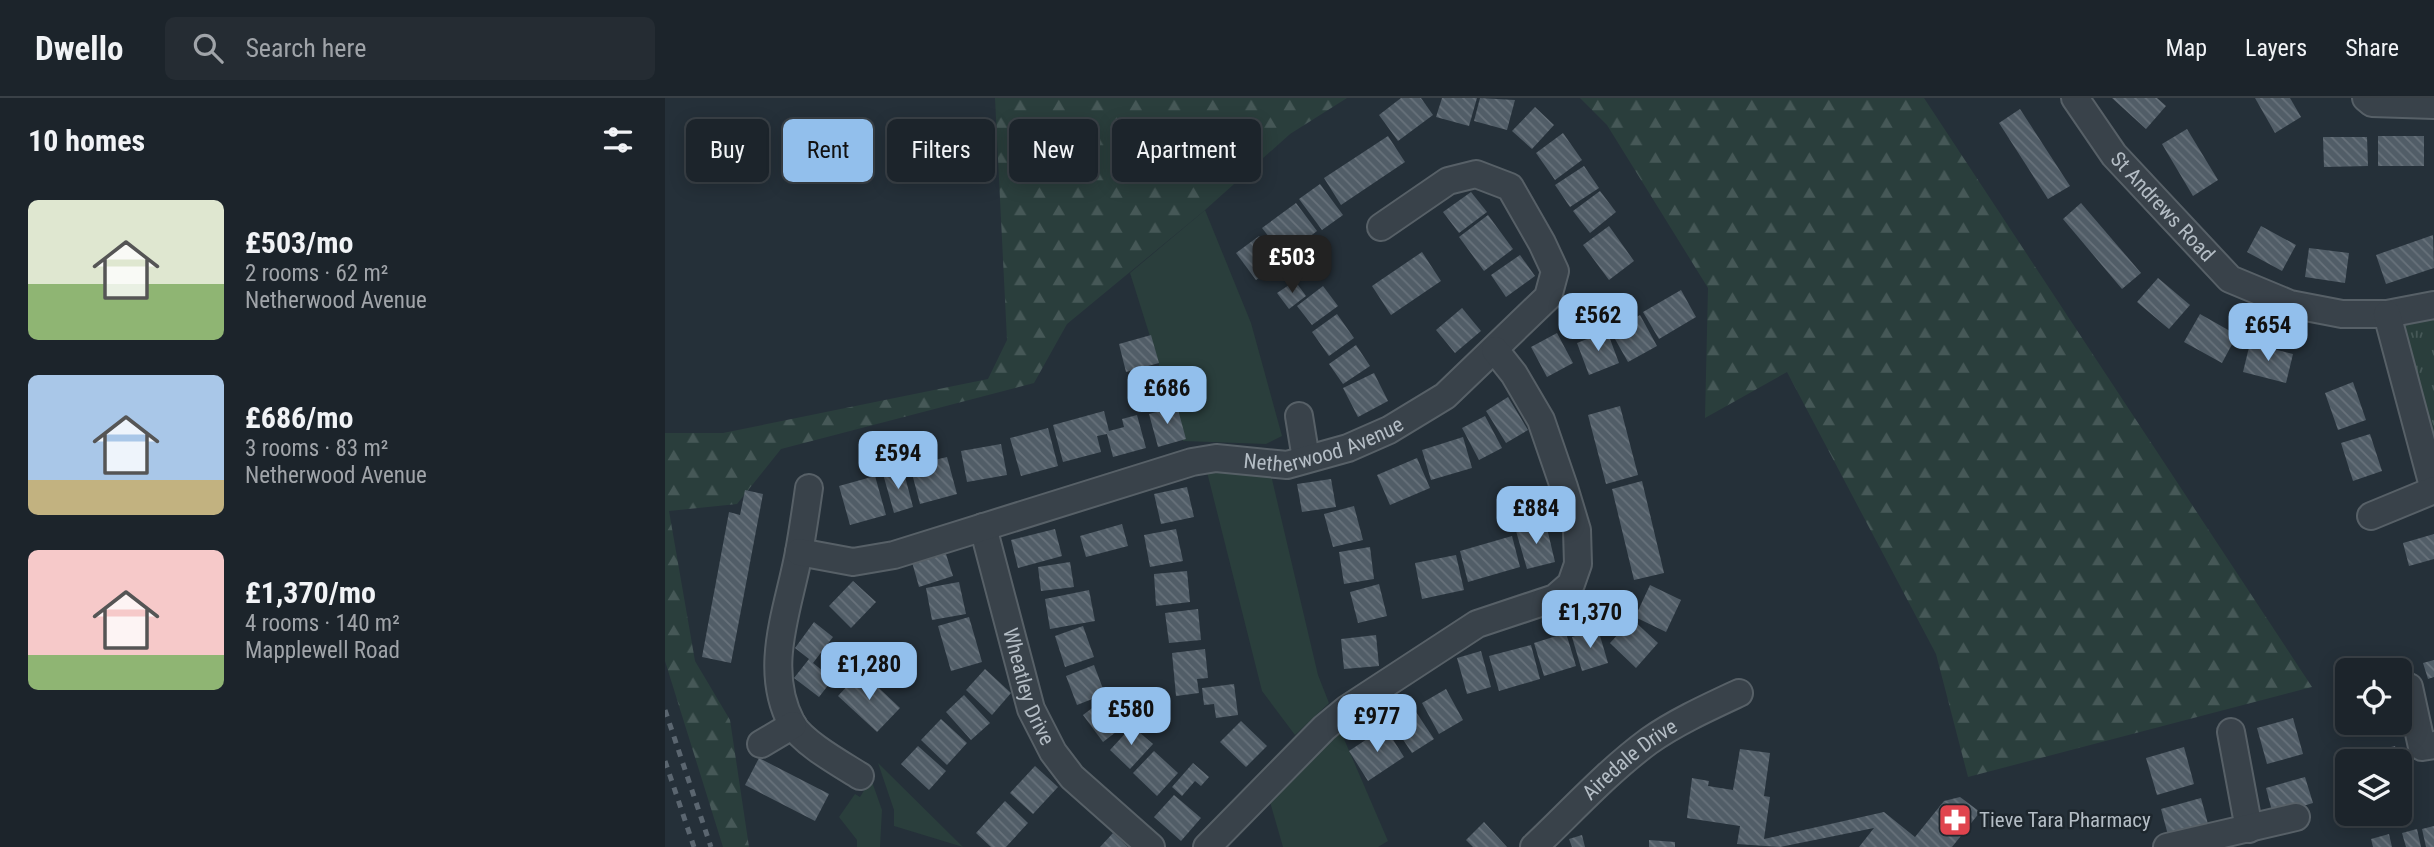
<!DOCTYPE html>
<meta charset="utf-8">
<style>
body{margin:0;font-family:"Roboto Condensed",sans-serif;background:#252c33;color:#f1f3f6;height:100vh;display:flex;flex-direction:column;font-size:26px;white-space:nowrap}
*{box-sizing:border-box;margin:0}
p{font-size:23px;color:#a0a4a9}
.icon{flex:none;width:38px;height:38px;fill:none;stroke:currentColor;stroke-width:2;stroke-linecap:round;stroke-linejoin:round}
.map{position:relative;flex:1;overflow:hidden}
.side{display:flex;flex-direction:column;background:#1c242b;width:665px}
.side>*{flex:none}
.top-card{position:absolute;left:21px;top:21px;width:665px;height:63px;display:flex;gap:14px}
.controls{position:absolute;left:1670px;top:560px;display:grid;gap:14px}
.controls a{display:grid;place-items:center;width:77px;height:77px;border-radius:10px;background:#1c242b;box-shadow:0 4px 18px #0003,0 0 0 2px #3a4147;font-size:35px}
.price{position:absolute;translate:-50% -60px;padding:0 16px;border-radius:14px;background:#92bfec;color:#111;font-size:23px;line-height:46px;filter:drop-shadow(0 2px 4px #0008)}
.price::after{content:'';position:absolute;left:50%;top:42px;width:21px;height:16px;margin-left:-10px;background:inherit;clip-path:polygon(0 0,100% 0,50% 100%)}
.price.selected{background:#222;color:#fff}
ul{padding:0;list-style:none}
li{display:flex;align-items:center;gap:21px;height:175px;padding:0 28px}
li span{display:grid;place-items:center;flex:none;width:196px;height:140px;border-radius:10px;color:#555}
li>.icon{margin-inline-start:auto}
span .icon{width:84px;height:84px;fill:#fffc;stroke-width:1}
li b{font-size:30px}
h2{display:flex;justify-content:space-between;align-items:center;height:84px;padding:0 28px;font-size:30px}
.pill{padding:0 24px;border-radius:10px;background:#1c242b;box-shadow:0 4px 18px #0003,0 0 0 2px #3a4147;font-size:24px;line-height:63px}
.pill.selected{background:#92bfec;color:#111}
header{display:flex;align-items:center;gap:42px;box-sizing:border-box;height:98px;padding:0 35px;background:#1c242b;border-bottom:2px solid #3a4147}
header strong{font-size:33px}
nav{display:flex;gap:38px;margin-inline-start:auto;font-size:24px}
.search{width:490px;height:63px;background:#252c33;display:flex;align-items:center;gap:18px;box-sizing:border-box;padding:0 24px;border-radius:10px;color:#a0a4a9;font-size:26px}
main{display:flex;flex:1;min-height:0}
.map>svg:first-child{display:block}
.grass{fill:#2a3e3c}
.forest{fill:url(#forest-firs)}
.park{fill:url(#park-tufts)}
.building{fill:url(#building-back-hatch)}
.lines{fill:none;stroke-linecap:round;stroke-linejoin:round}
.minor-casing{stroke:#576067;stroke-width:30}
.minor{stroke:#39424a;stroke-width:26}
.rail{stroke:#5b6670;stroke-width:5;stroke-dasharray:7 7;stroke-linecap:butt}
.labels{text-anchor:middle;dominant-baseline:central;stroke-width:5;stroke-linejoin:round;paint-order:stroke}
.street-label{font-size:21px;fill:#b4bdc5;stroke:#1e272e}
.poi-label{font-size:21px;fill:#b4bdc5;stroke:#1e272e;text-anchor:start}
</style>
<header>
<strong>Dwello</strong>
<div class="search"><svg class="icon" aria-label="search" viewBox="0 0 24 24"><circle cx="10" cy="10" r="6"/><path d="M15 15l6 6"/></svg>Search here</div>
<nav><a>Map</a><a>Layers</a><a>Share</a></nav>
</header>
<main>
<section class="side">
<h2>10 homes<svg class="icon" aria-label="filters" viewBox="0 0 24 24"><path d="M4 7h16M4 17h16"/><circle cx="9" cy="7" r="2"/><circle cx="15" cy="17" r="2"/></svg></h2>
<ul>
<li><span style="background:linear-gradient(#dfe7d0 60%,#8fb573 0)"><svg class="icon" aria-label="home" viewBox="0 0 24 24"><path d="M3 11l9-7 9 7M6 9v11h12V9"/></svg></span><div><b>£503/mo</b><p>2 rooms · 62 m²</p><p>Netherwood Avenue</p></div></li>
<li><span style="background:linear-gradient(#a9c7e8 75%,#c2b280 0)"><svg class="icon" aria-label="home" viewBox="0 0 24 24"><path d="M3 11l9-7 9 7M6 9v11h12V9"/></svg></span><div><b>£686/mo</b><p>3 rooms · 83 m²</p><p>Netherwood Avenue</p></div></li>
<li><span style="background:linear-gradient(#f6c9c9 75%,#8fb573 0)"><svg class="icon" aria-label="home" viewBox="0 0 24 24"><path d="M3 11l9-7 9 7M6 9v11h12V9"/></svg></span><div><b>£1,370/mo</b><p>4 rooms · 140 m²</p><p>Mapplewell Road</p></div></li>
</ul>
</section>
<div class="map">
<svg width="1769" height="749" viewBox="0 0 1769 749">
<defs>
<pattern id="forest-firs" width="22" height="20" patternUnits="userSpaceOnUse" patternTransform="scale(1.75)"><rect width="22" height="20" fill="#2a3e3c"/><path d="M5 1l3.5 6h-7zM16 11l3.5 6h-7z" fill="#465857"/></pattern>
<pattern id="park-tufts" width="24" height="20" patternUnits="userSpaceOnUse" patternTransform="scale(1.75)"><rect width="24" height="20" fill="#2a3e3c"/><path d="M3 7l-1-3M5 7V3M7 7l1-3M15 17l-1-3M17 17v-4M19 17l1-3" fill="none" stroke="#465857"/></pattern>
<pattern id="building-back-hatch" width="6" height="6" patternUnits="userSpaceOnUse" patternTransform="scale(1.75)"><rect width="6" height="6" fill="#515d67"/><path d="M-1 5l2 2M0 0l6 6M5-1l2 2" fill="none" stroke="#68727b"/></pattern>
</defs>
<rect width="100%" height="100%" fill="#253039"/>
<g class="grass">
<path d="M540,112L586,225L617,338L601,346L518,343L465,175Z"/>
<path d="M542,374L606,377L653,577L664,605L630,637L597,593Z"/>
<path d="M676,634L723,743L713,749H618L605,704Z"/>
<path d="M213,665L298,749L229,728V712Z"/>
<path d="M206,681L217,712L215,749H192V742L174,719L190,696L195,699Z"/>
</g>
<g class="forest">
<path d="M330,0H682L625,36L540,112L402,226L369,285L116,351L72,406L4,413L30,563L65,622L84,749H58L0,563V335H58L323,281L342,242Z"/>
<path d="M915,0H1259L1647,589L1303,679L1271,556L1122,274L1040,320L1043,190L942,27Z"/>
</g>
<path class="park" d="M1769,207V392L1722,216Z"/>
<g class="building">
<path d="M736,0H756L768,17L733,43L714,17Z"/>
<path d="M777,0H812L804,28L771,19Z"/>
<path d="M815,0L850,2L842,32L809,23Z"/>
<path d="M1447,0H1492L1501,8L1481,31Z"/>
<path d="M1590,0H1625L1636,19L1610,35Z"/>
<path d="M870,9L889,27L867,51L847,33Z"/>
<path d="M1355,11L1405,88L1383,101L1334,25Z"/>
<path d="M1522,31L1553,82L1528,98L1497,46Z"/>
<path d="M898,35L917,62L890,82L871,55Z"/>
<path d="M723,38L740,64L676,107L659,80Z"/>
<rect x="1713" y="38" width="46" height="30"/>
<path d="M1658,39H1702L1703,68L1659,69Z"/>
<path d="M919,68L934,90L905,109L890,87Z"/>
<path d="M655,86L678,117L657,132L634,101Z"/>
<path d="M935,93L951,114L925,135L908,113Z"/>
<path d="M806,94L822,114L794,135L778,114Z"/>
<path d="M631,105L652,133L619,158L597,130Z"/>
<path d="M1416,105L1476,175L1457,191L1398,121Z"/>
<path d="M823,117L848,151L819,173L794,139Z"/>
<path d="M944,128L969,163L944,182L918,147Z"/>
<path d="M1596,128L1631,147L1617,173L1582,154Z"/>
<path d="M1768,137L1769,170L1721,186L1711,157Z"/>
<path d="M594,138L614,166L591,182L571,155Z"/>
<path d="M1644,150L1684,155L1680,185L1640,179Z"/>
<path d="M757,154L776,183L726,217L707,188Z"/>
<path d="M855,157L870,178L841,199L826,177Z"/>
<path d="M1493,180L1525,207L1504,231L1472,204Z"/>
<path d="M630,183L641,198L624,211L612,195Z"/>
<path d="M658,188L673,208L647,227L632,208Z"/>
<path d="M1016,192L1031,219L994,241L978,214Z"/>
<path d="M797,210L816,233L790,255L771,232Z"/>
<path d="M672,216L689,240L664,258L647,234Z"/>
<path d="M1535,216L1572,237L1557,265L1519,244Z"/>
<path d="M975,217L992,248L963,264L946,234Z"/>
<path d="M942,233L954,265L924,277L912,245Z"/>
<path d="M892,235L908,265L882,279L866,249Z"/>
<path d="M486,237L494,265L461,274L454,246Z"/>
<path d="M1585,245L1628,256L1621,285L1578,274Z"/>
<path d="M691,247L705,268L678,286L664,266Z"/>
<path d="M709,275L723,303L693,319L678,290Z"/>
<path d="M1688,284L1701,322L1673,332L1660,295Z"/>
<path d="M843,299L863,332L841,345L821,313Z"/>
<path d="M512,308L521,341L493,349L484,316Z"/>
<path d="M955,308L973,377L941,386L923,317Z"/>
<path d="M439,313L444,333L459,329L457,321L472,317L481,350L448,359L442,336L432,338L436,354L398,364L388,327Z"/>
<path d="M820,318L837,350L814,362L797,330Z"/>
<path d="M383,330L393,368L356,378L345,340Z"/>
<path d="M1705,336L1717,373L1688,383L1676,345Z"/>
<path d="M798,339L807,370L766,382L757,352Z"/>
<path d="M336,346L342,377L302,384L296,353Z"/>
<path d="M282,359L292,396L255,406L245,368Z"/>
<path d="M752,360L765,390L725,407L712,377Z"/>
<path d="M238,371L248,409L229,415L218,376Z"/>
<path d="M210,378L221,417L185,427L174,388Z"/>
<path d="M666,381L671,409L637,414L632,386Z"/>
<path d="M977,383L999,475L969,482L947,391Z"/>
<path d="M522,389L529,419L496,426L489,396Z"/>
<path d="M80,392L98,396L66,565L37,559L64,414L75,417Z"/>
<path d="M689,408L698,442L668,449L659,416Z"/>
<path d="M457,426L463,448L421,459L415,438Z"/>
<path d="M881,426L890,464L862,471L851,433Z"/>
<path d="M390,431L397,458L353,470L346,442Z"/>
<path d="M511,431L518,463L485,469L479,437Z"/>
<path d="M1769,436V461L1744,468L1738,445Z"/>
<path d="M847,438L855,469L803,484L795,453Z"/>
<path d="M705,449L709,481L679,486L674,454Z"/>
<path d="M280,453L288,478L254,489L247,464Z"/>
<path d="M791,457L799,492L757,501L750,465Z"/>
<path d="M405,464L409,489L376,493L373,469Z"/>
<path d="M522,473L525,504L491,508L489,476Z"/>
<path d="M188,483L211,504L186,530L164,508Z"/>
<path d="M294,484L301,516L267,522L261,490Z"/>
<path d="M714,486L722,518L693,525L685,494Z"/>
<path d="M985,487L1016,502L1001,534L970,519Z"/>
<path d="M424,492L430,523L385,531L380,501Z"/>
<path d="M533,511L536,542L504,545L500,515Z"/>
<path d="M304,519L317,564L286,573L273,528Z"/>
<path d="M967,521L993,545L971,570L945,545Z"/>
<path d="M149,524L168,539L148,565L168,581L154,599L129,580L144,561L130,550Z"/>
<path d="M418,528L429,559L400,569L390,538Z"/>
<path d="M933,531L943,565L917,573L907,539Z"/>
<path d="M901,535L911,568L879,578L869,545Z"/>
<path d="M711,537L714,568L679,571L676,541Z"/>
<path d="M866,547L875,581L834,593L824,558Z"/>
<path d="M540,551L543,580L532,581L534,595L511,598L507,555Z"/>
<path d="M816,553L826,589L802,596L792,560Z"/>
<path d="M1769,562V579L1763,581L1758,565Z"/>
<path d="M429,567L440,596L412,607L401,578Z"/>
<path d="M320,571L346,595L327,617L301,592Z"/>
<path d="M196,573L235,610L212,634L173,598Z"/>
<path d="M569,586L573,617L551,620L549,606L539,607L537,590Z"/>
<path d="M781,591L798,622L774,636L757,605Z"/>
<path d="M299,597L325,625L306,642L281,614Z"/>
<path d="M443,598L464,624L438,644L418,617Z"/>
<path d="M749,611L769,641L747,655L727,625Z"/>
<path d="M1628,620L1638,656L1602,666L1592,630Z"/>
<path d="M276,621L302,645L282,667L256,642Z"/>
<path d="M576,623L602,648L581,669L555,644Z"/>
<path d="M1684,625H1722L1723,626L1686,635Z"/>
<path d="M467,628L488,646L465,671L445,652Z"/>
<path d="M720,629L739,659L703,683L684,653Z"/>
<path d="M253,648L281,673L264,692L236,666Z"/>
<path d="M1730,648L1734,663H1691L1690,658Z"/>
<path d="M1519,649L1529,686L1492,697L1481,660Z"/>
<path d="M1075,651L1105,655L1099,698L1105,699L1099,741L1219,714L1250,739L1279,703L1295,699L1315,714L1287,749H1194L1209,730L1115,749L1072,746L1075,728L1022,720L1027,680L1044,683L1043,688L1068,692Z"/>
<path d="M489,653L513,675L492,698L468,675Z"/>
<path d="M94,660L164,696L150,723L80,687Z"/>
<path d="M528,665L544,679L536,688L530,683L517,698L507,689Z"/>
<path d="M370,668L393,689L368,716L345,695Z"/>
<path d="M1640,679L1648,705L1608,717L1601,690Z"/>
<path d="M509,697L536,720L516,743L489,719Z"/>
<path d="M1536,700L1543,726L1503,737L1496,711Z"/>
<path d="M340,703L363,725L341,749H326L311,735Z"/>
<path d="M819,724L842,749H808L801,742Z"/>
<path d="M1769,728V749H1761L1757,731Z"/>
<path d="M1752,731L1756,749H1741L1737,735Z"/>
<path d="M448,735L463,749H435Z"/>
<path d="M1724,736L1727,749H1708L1706,741Z"/>
<path d="M917,737L920,749H907L904,741Z"/>
<path d="M984,742L1010,744V749H984Z"/>
</g>
<g class="lines">
<defs>
<g id="minor">
<path id="s1" d="M1410,0L1449,57L1565,181L1625,206L1677,216H1722L1769,207"/>
<path d="M1701,0L1707,5L1769,7"/>
<path d="M1722,216L1769,392"/>
<path d="M634,318L641,361"/>
<path d="M144,390C141,411 138,432 134,454C124,510 97,570 127,626C138,645 176,666 195,678"/>
<path d="M1706,418L1769,392"/>
<path id="s2" d="M318,429L366,611L388,654L407,679L486,749"/>
<path id="s3" d="M134,454L188,464L229,457L527,364L551,360L622,367L683,350L724,332L780,298L883,199L890,173L877,145L845,89L811,76L783,83L716,129"/>
<path d="M1744,589L1757,649L1769,647"/>
<path d="M1566,634L1584,731"/>
<path d="M96,646L128,627"/>
<path d="M542,749L659,630L682,611L812,526L890,500L906,486L913,466L912,432L899,389L876,322L849,276L830,252"/>
<path id="s4" d="M869,749C907,713 942,674 984,643C1011,624 1044,609 1074,595"/>
<path d="M1502,749L1631,719"/>
</g>
</defs>
<use href="#minor" class="minor-casing"/>
<use href="#minor" class="minor"/>
<g class="rail">
<path d="M0,612L46,749"/>
<path d="M0,663L29,749"/>
</g>
</g>
<defs>
<symbol id="pharmacy-square" viewBox="-11 -11 22 22"><rect x="-9" y="-9" width="18" height="18" rx="4" fill="#e0444e" stroke="#1e272e"/><path d="M-2-6h4v4h4v4h-4v4h-4v-4h-4v-4h4Z" fill="#fff"/></symbol>
</defs>
<g fill-rule="evenodd">
<use href="#pharmacy-square" x="1271" y="703" width="38" height="38"/>
</g>
<g class="labels">
<g class="street-label">
<text stroke="none"><textPath href="#s1" startOffset="140">St Andrews Road</textPath></text>
<text stroke="none"><textPath href="#s3" startOffset="544">Netherwood Avenue</textPath></text>
<text stroke="none"><textPath href="#s2" startOffset="166">Wheatley Drive</textPath></text>
<text stroke="none"><textPath href="#s4" startOffset="130">Airedale Drive</textPath></text>
</g>
<g class="poi-label">
<text x="1314" y="722">Tieve Tara Pharmacy</text>
</g>
</g>
</svg>
<div class="controls">
<a><svg class="icon" aria-label="locate" viewBox="0 0 24 24"><circle cx="12" cy="12" r="6"/><path d="M12 2v4M12 18v4M2 12h4M18 12h4"/></svg></a>
<a><svg class="icon" aria-label="layers" viewBox="0 0 24 24"><path d="M12 4l9 5-9 5-9-5zM3 14l9 5 9-5"/></svg></a>
</div>
<b class="price selected" style="left:627px;top:197px">£503</b>
<b class="price" style="left:933px;top:255px">£562</b>
<b class="price" style="left:1603px;top:265px">£654</b>
<b class="price" style="left:502px;top:328px">£686</b>
<b class="price" style="left:233px;top:393px">£594</b>
<b class="price" style="left:871px;top:448px">£884</b>
<b class="price" style="left:925px;top:552px">£1,370</b>
<b class="price" style="left:204px;top:604px">£1,280</b>
<b class="price" style="left:466px;top:649px">£580</b>
<b class="price" style="left:712px;top:656px">£977</b>
<div class="top-card">
<a class="pill">Buy</a>
<a class="pill selected">Rent</a>
<a class="pill">Filters</a>
<a class="pill">New</a>
<a class="pill">Apartment</a>
</div>
</div>
</main>
